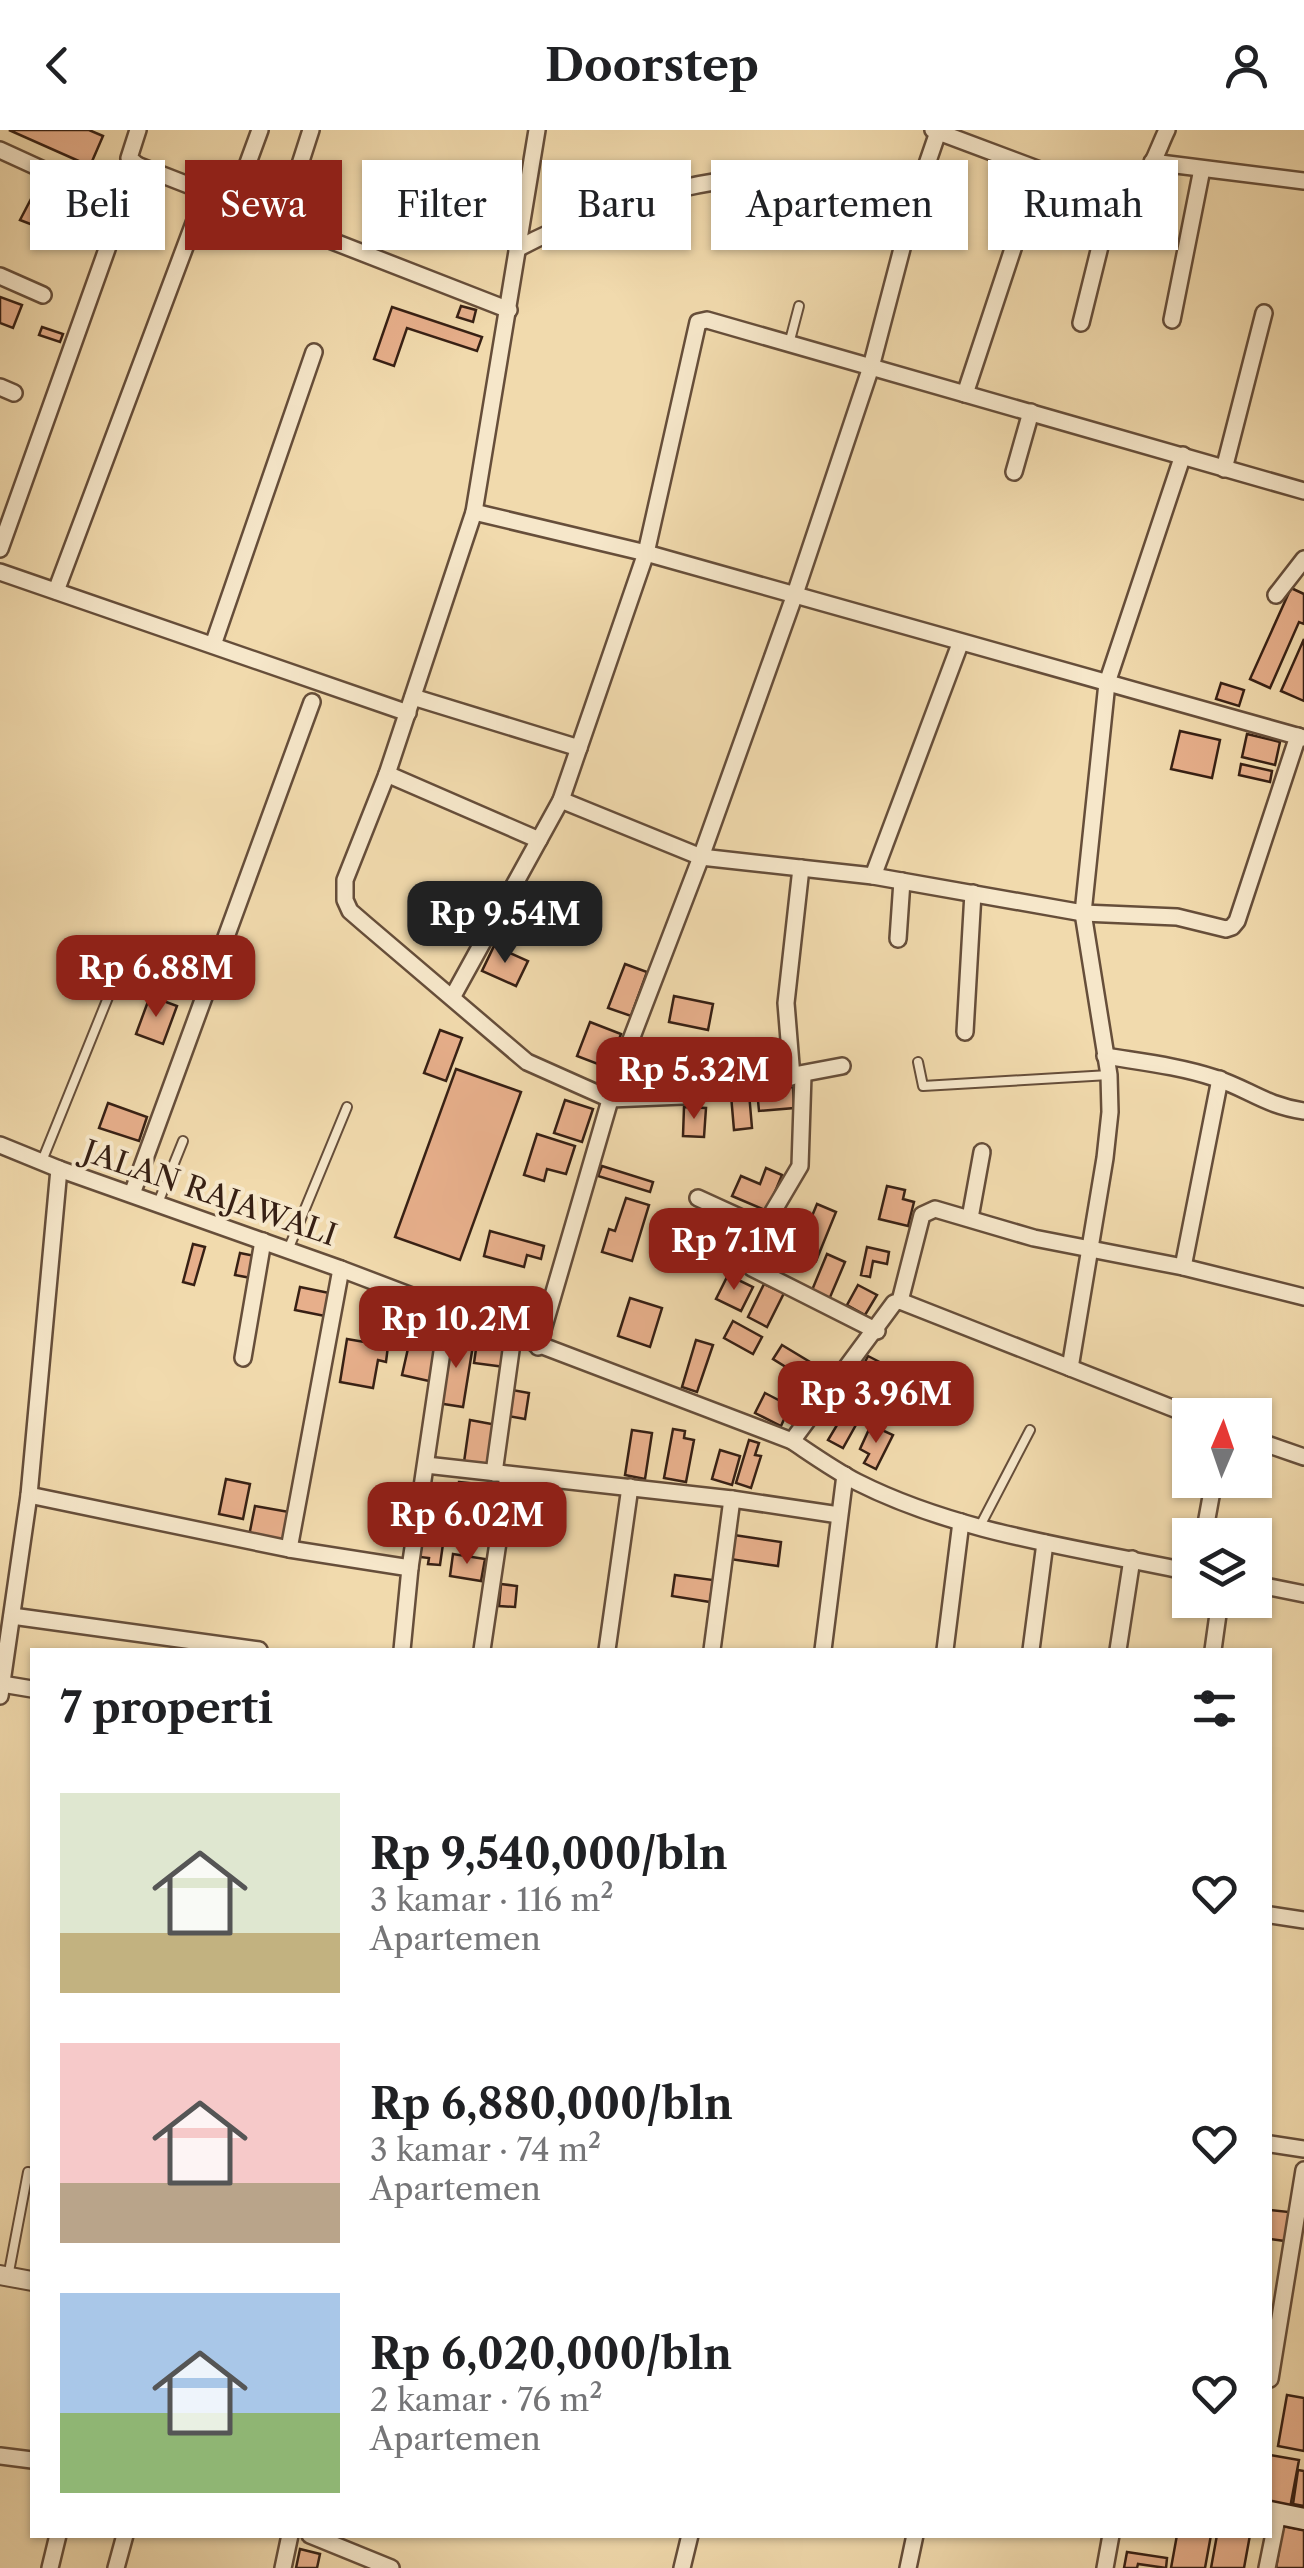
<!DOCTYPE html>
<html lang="id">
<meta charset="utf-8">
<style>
body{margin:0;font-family:"Libre Caslon Text",serif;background:#f6f6f6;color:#202124;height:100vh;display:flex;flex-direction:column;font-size:38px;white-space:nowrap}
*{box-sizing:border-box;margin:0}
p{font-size:32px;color:#757577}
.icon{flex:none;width:55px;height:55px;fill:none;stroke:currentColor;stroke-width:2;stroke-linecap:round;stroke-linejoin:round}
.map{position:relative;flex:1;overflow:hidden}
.details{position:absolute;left:30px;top:1518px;width:1242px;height:890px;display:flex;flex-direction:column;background:#fff;border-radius:0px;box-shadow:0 2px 8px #0004}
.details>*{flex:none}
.guide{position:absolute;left:30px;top:30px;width:1245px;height:90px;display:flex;gap:20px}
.needle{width:65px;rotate:2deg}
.fabs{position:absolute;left:1172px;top:1268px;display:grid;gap:20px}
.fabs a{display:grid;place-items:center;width:100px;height:100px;border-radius:0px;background:#fff;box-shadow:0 2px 8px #0004;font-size:50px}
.price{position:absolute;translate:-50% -85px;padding:0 22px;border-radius:20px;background:#8f2418;color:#fff;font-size:32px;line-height:65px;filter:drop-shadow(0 2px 5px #0008)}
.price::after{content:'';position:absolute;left:50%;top:60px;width:30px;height:22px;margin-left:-15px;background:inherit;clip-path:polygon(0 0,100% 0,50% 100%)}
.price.selected{background:#222;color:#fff}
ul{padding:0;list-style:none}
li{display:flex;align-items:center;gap:30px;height:250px;padding:0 30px}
li span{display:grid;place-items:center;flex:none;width:280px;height:200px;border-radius:0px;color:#555}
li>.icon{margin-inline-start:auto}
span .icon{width:120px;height:120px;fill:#fffc;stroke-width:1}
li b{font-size:42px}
h2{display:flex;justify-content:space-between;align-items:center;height:120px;padding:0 30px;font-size:42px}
.chip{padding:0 35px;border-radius:0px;background:#fff;box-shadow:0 2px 8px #0004;font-size:35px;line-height:90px}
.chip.selected{background:#8f2418;color:#fff}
header{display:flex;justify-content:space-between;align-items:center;height:130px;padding:0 30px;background:#fff;font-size:45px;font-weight:700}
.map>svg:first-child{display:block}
.building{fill:#e7af8b;stroke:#372014;stroke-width:2.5}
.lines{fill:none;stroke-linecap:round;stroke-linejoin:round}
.service-casing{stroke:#664e3a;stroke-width:12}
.minor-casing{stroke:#664e3a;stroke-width:20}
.tertiary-casing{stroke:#664e3a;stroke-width:22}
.secondary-casing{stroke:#372014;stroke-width:25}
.service{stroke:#f6e7ca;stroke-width:8}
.minor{stroke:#f6e7ca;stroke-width:15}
.tertiary{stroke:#f6e7ca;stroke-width:18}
.secondary{stroke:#f6e7ca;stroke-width:20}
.labels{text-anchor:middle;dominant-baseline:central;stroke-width:8;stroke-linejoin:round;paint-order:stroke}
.street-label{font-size:30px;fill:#372014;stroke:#f6e7ca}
</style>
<header><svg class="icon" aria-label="back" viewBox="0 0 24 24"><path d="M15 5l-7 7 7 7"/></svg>Doorstep<svg class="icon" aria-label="person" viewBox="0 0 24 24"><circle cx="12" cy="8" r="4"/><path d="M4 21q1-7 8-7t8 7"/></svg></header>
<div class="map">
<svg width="1304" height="2438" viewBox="0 0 1304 2438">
<rect width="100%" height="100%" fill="#f1daad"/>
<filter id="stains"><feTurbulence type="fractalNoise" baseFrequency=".002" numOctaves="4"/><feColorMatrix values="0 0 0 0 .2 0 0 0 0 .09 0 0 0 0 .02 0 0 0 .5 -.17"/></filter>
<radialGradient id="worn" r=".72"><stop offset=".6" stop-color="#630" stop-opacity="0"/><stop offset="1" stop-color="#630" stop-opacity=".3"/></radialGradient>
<g class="building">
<path d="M9,0H89L103,6L90,36Z"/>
<path d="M31,69L77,80L64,107L20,90Z"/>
<path d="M0,167L22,175L13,198L0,193Z"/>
<path d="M461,176L476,180L473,192L457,187Z"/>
<path d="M392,177L482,207L477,221L407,198L394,236L374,229Z"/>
<path d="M42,197L63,204L60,212L39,205Z"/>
<path d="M1291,458L1304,464V494L1299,492L1270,558L1250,549Z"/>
<path d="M1304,509V571L1281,561Z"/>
<path d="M1221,553L1244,560L1239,576L1216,569Z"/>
<path d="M1180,601L1220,610L1212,648L1171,639Z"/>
<path d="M1247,604L1280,612L1275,635L1242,627Z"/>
<path d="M1241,634L1272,641L1270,652L1239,645Z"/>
<path d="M494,816L528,831L516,856L482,841Z"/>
<path d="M625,834L647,842L631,886L608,878Z"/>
<path d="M150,866L177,876L163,914L136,904Z"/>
<path d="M674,866L713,874L708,900L669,892Z"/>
<path d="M590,892L621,904L615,920L610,917L603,936L577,926Z"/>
<path d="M440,900L462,908L446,951L424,943Z"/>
<path d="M456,939L521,962L460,1130L395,1107Z"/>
<path d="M793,957L794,978L759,981L757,960Z"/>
<path d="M749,963L752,998L734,1000L731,965Z"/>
<path d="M565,970L593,979L582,1012L554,1003Z"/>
<path d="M108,973L147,987L139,1011L99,998Z"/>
<path d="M684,977L706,978L704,1007L683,1006Z"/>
<path d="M537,1004L575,1016L566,1044L547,1039L544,1051L524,1045Z"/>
<path d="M602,1036L653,1052L650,1062L598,1046Z"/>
<path d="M766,1038L782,1045L767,1081L732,1066L741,1046L760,1054Z"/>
<path d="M887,1056L905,1060L903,1069L914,1072L908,1096L879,1089Z"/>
<path d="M626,1068L649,1075L632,1131L602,1122L609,1099L615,1101Z"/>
<path d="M817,1074L836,1082L816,1131L768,1111L776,1091L805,1103Z"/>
<path d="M723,1097L750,1108L745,1118L751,1120L745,1133L714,1120Z"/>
<path d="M490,1101L544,1116L541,1129L527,1125L524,1137L484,1126Z"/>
<path d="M193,1114L205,1117L194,1155L183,1152Z"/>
<path d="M867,1117L889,1122L887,1134L873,1131L870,1147L861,1145Z"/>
<path d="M240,1123L255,1126L251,1148L235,1145Z"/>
<path d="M827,1124L845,1132L828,1172L810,1165Z"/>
<path d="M728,1145L753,1157L741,1181L716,1169Z"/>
<path d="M764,1154L784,1163L767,1197L748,1187Z"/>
<path d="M858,1155L877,1165L865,1185L847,1175Z"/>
<path d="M300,1157L334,1164L330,1187L295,1180Z"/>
<path d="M630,1168L662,1178L650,1217L618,1206Z"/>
<path d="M416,1183L443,1189L429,1251L402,1245Z"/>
<path d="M733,1191L762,1207L753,1224L724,1208Z"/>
<path d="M449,1204L474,1209L463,1277L437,1273Z"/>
<path d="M347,1209L388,1216L386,1232L378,1230L373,1258L340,1252Z"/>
<path d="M696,1210L713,1215L697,1262L682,1257Z"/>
<path d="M477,1212L507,1216L505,1237L474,1233Z"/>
<path d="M782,1215L810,1232L802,1247L773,1229Z"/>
<path d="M868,1226L893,1239L885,1253L861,1240Z"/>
<path d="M506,1259L529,1263L525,1289L502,1285Z"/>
<path d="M765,1263L790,1276L781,1296L755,1283Z"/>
<path d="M843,1285L857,1293L843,1318L828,1310Z"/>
<path d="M470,1290L497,1295L490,1336L464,1332Z"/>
<path d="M871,1295L893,1305L876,1339L864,1333L869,1324L860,1319Z"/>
<path d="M673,1299L685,1301L684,1308L694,1310L686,1352L664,1348Z"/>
<path d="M632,1300L652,1303L645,1349L625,1345Z"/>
<path d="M749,1310L759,1313L755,1325L761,1326L751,1358L736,1353Z"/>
<path d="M720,1320L740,1326L732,1355L712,1349Z"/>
<path d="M226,1349L250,1354L243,1389L219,1384Z"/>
<path d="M459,1352L489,1355L486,1389L456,1386Z"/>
<path d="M255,1376L289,1382L283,1413L249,1406Z"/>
<path d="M375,1379L405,1385L401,1403L371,1398Z"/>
<path d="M524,1382L554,1387L550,1410L521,1406Z"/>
<path d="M423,1404L444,1407L440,1435L428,1434L429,1428L420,1427Z"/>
<path d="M734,1405L781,1412L778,1436L730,1429Z"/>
<path d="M453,1424L485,1429L481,1451L450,1446Z"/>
<path d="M675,1445L713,1450L710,1472L672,1466Z"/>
<path d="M501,1454L517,1456L515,1477L499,1476Z"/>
<path d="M1270,2080L1289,2082L1285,2111L1270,2109Z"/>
<path d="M1287,2265L1304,2268V2321L1278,2316Z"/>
<path d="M1270,2325L1299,2330L1290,2378L1270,2374Z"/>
<path d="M1298,2340L1304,2341V2376L1293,2374Z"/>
<path d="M1283,2396L1304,2400V2438H1276Z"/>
<path d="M1177,2405H1211L1205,2438H1171Z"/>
<path d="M1217,2405H1250L1244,2438H1211Z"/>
<path d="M300,2419L320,2424L317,2438H296Z"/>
<path d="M1127,2422L1167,2428L1166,2438L1138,2434L1137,2438H1124Z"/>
</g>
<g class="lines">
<defs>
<g id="service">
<path d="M789,214L799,176"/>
<path d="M918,932L923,956L1109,945"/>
<path d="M42,1031L111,860"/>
<path d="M158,1073L183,1011"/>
<path d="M288,1120L347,977"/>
<path d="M980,1396L1030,1300"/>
<path d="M8,2147L28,2042"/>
</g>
<g id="minor">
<path d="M537,0L474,382L387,644L345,750V770L350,781L365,794L527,932L610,969L683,966L842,936"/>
<path d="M933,0L1120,70C1144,65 1157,20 1167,0"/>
<path d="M0,20L83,58"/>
<path d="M1152,32L1304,51"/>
<path d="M137,35L129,28L138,0"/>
<path d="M234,71L260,0"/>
<path d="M282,90L311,0"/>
<path d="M517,119C611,69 734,35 842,48C867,51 891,61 915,69"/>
<path d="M0,146L43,165"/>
<path d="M1172,190L1202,39"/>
<path d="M1081,193L1112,68"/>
<path d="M0,257L14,263"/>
<path d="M965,264L1039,40"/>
<path d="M1224,339L1264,183"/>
<path d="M1014,342L1031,282"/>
<path d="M474,382L646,423L1304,608"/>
<path d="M0,419L137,35L509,180"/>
<path d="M0,442L408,583"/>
<path d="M56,461L206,61"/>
<path d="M1276,465L1304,429"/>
<path d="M213,515L314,222"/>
<path d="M413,567L579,618"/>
<path d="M387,644L539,710"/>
<path d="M561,670L701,727L873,746L1083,783L1177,787L1226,799L1232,797L1237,791L1298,606"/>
<path d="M873,746L960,514"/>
<path d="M898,809L902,751"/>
<path d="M453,866L561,670L646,423L698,192L707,190L1304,361"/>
<path d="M965,902L973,763"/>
<path d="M1105,926C1141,932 1179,936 1215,948C1249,959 1264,975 1304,981"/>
<path d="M792,947L786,873L801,738"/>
<path d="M0,1015L59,1039L341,1139L792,1311C813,1325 834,1340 857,1352C960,1404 1079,1418 1190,1442"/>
<path d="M132,1064L312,572"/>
<path d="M698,1068L761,1097L751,1130L752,1138L877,1201"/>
<path d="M970,1088L982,1022"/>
<path d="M761,1102L800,1036L803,945"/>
<path d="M1183,1137L1220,949"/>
<path d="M900,1171L1190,1285"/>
<path d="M538,1217L617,946L701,727L794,467L871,237L915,69L938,2"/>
<path d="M243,1228L263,1111"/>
<path d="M1070,1238L1105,1028L1110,982L1109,945L1083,783L1107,553L1183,325"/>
<path d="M1255,1310L1304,1327"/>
<path d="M792,1311L894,1173L900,1171L922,1085L935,1079L1034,1108L1183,1137L1304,1167"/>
<path d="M426,1335L732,1369L839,1385"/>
<path d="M494,1343L513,1206"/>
<path d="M29,1365L289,1419L410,1438L402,1520"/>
<path d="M1204,1405L1214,1350"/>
<path d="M289,1419L341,1139"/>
<path d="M410,1438L448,1181"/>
<path d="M1255,1454L1304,1464"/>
<path d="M12,1486L259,1520"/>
<path d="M482,1520L508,1345"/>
<path d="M607,1520L630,1357"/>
<path d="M712,1520L732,1369"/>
<path d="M823,1520L845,1345"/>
<path d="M945,1520L961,1392"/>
<path d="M1031,1520L1045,1413"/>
<path d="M1118,1520L1132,1429"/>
<path d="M1213,1520L1220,1470"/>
<path d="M2,1554L32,1559"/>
<path d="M0,1566L29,1365L59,1039"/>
<path d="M1270,1785L1304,1790"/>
<path d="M1270,2014L1304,2019"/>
<path d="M1270,2249L1304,2040"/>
<path d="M0,2326L32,2330"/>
<path d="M310,2405L391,2438"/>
<path d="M50,2438L58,2405"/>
<path d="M116,2438L125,2405"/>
<path d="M283,2438L290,2405"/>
<path d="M682,2438L690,2405"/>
<path d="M908,2438L915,2405"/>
<path d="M1105,2438L1111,2405"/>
<path d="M1267,2438L1278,2384"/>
</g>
<path id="tertiary" d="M0,2145L32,2151"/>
<path id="secondary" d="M1270,2382L1304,2389"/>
</defs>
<use href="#service" class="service-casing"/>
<use href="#minor" class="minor-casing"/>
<use href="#tertiary" class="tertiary-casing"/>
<use href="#secondary" class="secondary-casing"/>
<use href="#service" class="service"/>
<use href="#minor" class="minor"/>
<use href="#tertiary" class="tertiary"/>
<use href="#secondary" class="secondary"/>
</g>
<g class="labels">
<g class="street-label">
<text transform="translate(210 1063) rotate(19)">JALAN RAJAWALI</text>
</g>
</g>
<rect width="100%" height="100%" filter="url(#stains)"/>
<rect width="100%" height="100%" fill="url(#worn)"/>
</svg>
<div class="fabs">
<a><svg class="needle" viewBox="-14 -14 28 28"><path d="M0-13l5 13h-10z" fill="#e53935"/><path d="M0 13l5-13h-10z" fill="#757577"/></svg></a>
<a><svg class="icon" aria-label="layers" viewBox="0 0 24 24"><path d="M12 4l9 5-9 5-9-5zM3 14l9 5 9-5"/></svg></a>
</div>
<b class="price selected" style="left:505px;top:836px">Rp 9.54M</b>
<b class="price" style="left:156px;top:890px">Rp 6.88M</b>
<b class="price" style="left:694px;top:992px">Rp 5.32M</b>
<b class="price" style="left:734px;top:1163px">Rp 7.1M</b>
<b class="price" style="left:456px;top:1241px">Rp 10.2M</b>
<b class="price" style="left:876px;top:1316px">Rp 3.96M</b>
<b class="price" style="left:467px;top:1437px">Rp 6.02M</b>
<div class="guide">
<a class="chip">Beli</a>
<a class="chip selected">Sewa</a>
<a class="chip">Filter</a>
<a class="chip">Baru</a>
<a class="chip">Apartemen</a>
<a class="chip">Rumah</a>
</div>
<section class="details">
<h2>7 properti<svg class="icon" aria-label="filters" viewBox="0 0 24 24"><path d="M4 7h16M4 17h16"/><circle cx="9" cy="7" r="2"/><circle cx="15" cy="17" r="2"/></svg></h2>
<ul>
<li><span style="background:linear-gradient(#dfe7d0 70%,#c2b280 0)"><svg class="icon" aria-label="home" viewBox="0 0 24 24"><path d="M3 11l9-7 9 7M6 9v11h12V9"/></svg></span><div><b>Rp 9,540,000/bln</b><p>3 kamar · 116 m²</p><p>Apartemen</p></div><svg class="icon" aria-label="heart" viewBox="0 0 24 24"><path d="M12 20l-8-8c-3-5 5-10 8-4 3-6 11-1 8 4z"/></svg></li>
<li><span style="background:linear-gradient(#f6c9c9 70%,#b9a48a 0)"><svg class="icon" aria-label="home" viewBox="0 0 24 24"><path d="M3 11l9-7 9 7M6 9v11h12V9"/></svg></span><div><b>Rp 6,880,000/bln</b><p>3 kamar · 74 m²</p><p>Apartemen</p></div><svg class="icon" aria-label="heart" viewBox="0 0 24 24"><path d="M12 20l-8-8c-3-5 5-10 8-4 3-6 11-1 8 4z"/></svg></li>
<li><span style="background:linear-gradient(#a9c7e8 60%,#8fb573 0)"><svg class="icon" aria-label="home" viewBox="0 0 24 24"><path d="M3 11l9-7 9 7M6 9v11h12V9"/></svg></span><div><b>Rp 6,020,000/bln</b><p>2 kamar · 76 m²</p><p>Apartemen</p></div><svg class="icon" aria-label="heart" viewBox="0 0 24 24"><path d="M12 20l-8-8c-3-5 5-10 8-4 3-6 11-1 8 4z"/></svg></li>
</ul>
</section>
</div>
